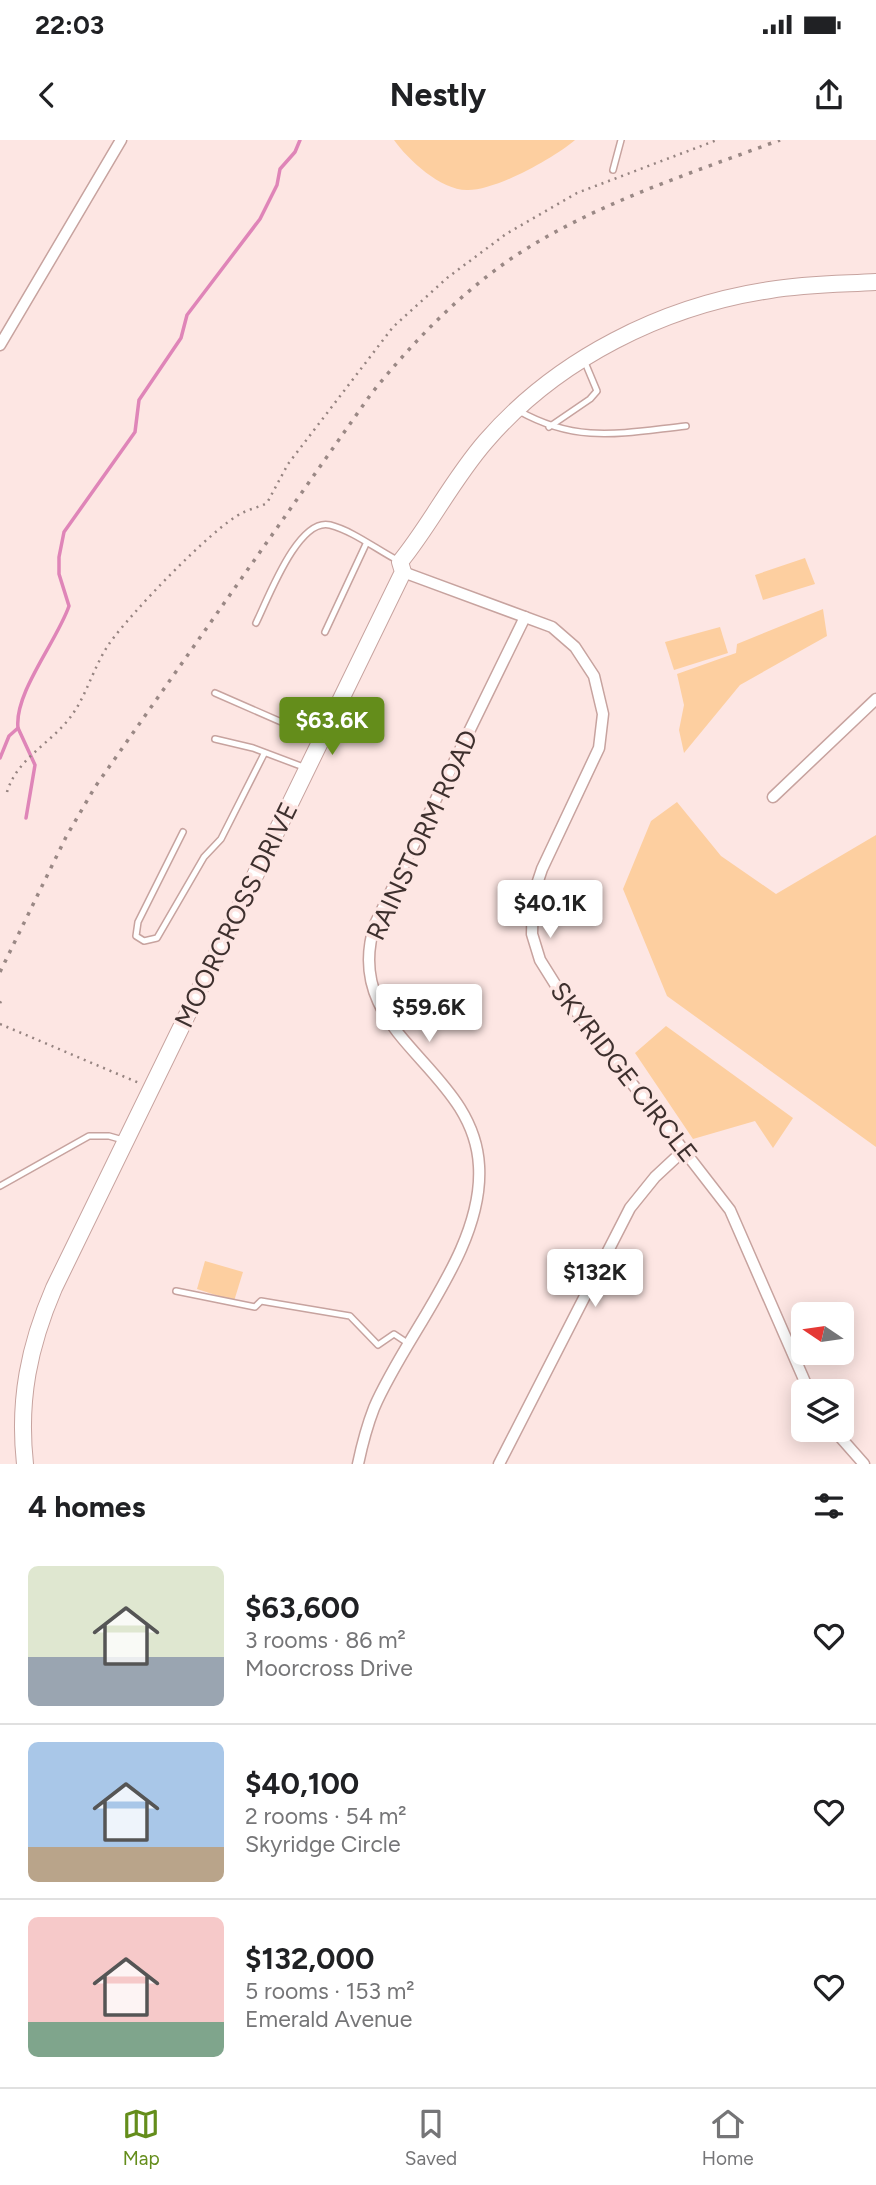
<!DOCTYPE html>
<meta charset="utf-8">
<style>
body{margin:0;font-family:Figtree,sans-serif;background:#f2f2f2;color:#202124;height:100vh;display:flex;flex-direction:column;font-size:26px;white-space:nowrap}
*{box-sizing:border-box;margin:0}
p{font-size:23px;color:#757577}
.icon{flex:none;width:38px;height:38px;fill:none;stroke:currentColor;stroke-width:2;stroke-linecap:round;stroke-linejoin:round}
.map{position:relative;height:1324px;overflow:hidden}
.details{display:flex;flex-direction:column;background:#fff;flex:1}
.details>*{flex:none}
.needle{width:46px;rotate:283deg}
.tools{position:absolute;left:791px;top:1162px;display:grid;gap:14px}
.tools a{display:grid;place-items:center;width:63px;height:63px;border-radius:10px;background:#fff;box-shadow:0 4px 18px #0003;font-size:35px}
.price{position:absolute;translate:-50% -60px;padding:0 16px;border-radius:7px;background:#fff;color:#222;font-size:23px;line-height:46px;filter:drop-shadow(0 2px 4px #0008)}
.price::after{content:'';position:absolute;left:50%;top:42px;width:21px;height:16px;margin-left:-10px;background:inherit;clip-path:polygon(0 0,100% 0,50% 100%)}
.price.current{background:#648d1b;color:#fff}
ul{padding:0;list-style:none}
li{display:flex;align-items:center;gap:21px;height:175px;padding:0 28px}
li+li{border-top:2px solid #e0e0e0}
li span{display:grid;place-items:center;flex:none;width:196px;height:140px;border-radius:10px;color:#555}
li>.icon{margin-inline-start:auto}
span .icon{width:84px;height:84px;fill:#fffc;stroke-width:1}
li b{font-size:30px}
h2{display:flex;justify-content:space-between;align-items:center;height:84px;padding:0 28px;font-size:30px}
.status{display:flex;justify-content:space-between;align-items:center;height:49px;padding:0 35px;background:#fff;direction:ltr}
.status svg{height:19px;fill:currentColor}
header{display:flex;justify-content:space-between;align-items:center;height:91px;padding:0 28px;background:#fff;font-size:32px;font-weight:700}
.tab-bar{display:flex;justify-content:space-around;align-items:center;height:98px;border-top:2px solid #e0e0e0;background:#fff;font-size:19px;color:#757577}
.tab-bar a{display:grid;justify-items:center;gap:4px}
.tab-bar .current{color:#648d1b}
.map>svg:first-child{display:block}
.green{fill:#fdcfa0}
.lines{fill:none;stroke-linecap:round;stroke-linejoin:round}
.stream{stroke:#df85b8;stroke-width:3.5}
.lane-casing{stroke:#c7a39f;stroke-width:8}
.street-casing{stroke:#c7a39f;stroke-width:13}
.secondary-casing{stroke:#c7a39f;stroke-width:18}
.path{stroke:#968481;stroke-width:2.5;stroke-dasharray:2 5;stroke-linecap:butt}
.lane{stroke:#fff;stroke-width:5}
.street{stroke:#fff;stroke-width:10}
.secondary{stroke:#fff;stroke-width:16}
.rail{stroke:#9a8885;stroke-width:3.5;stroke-dasharray:3.5 7;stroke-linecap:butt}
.labels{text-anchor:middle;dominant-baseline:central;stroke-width:7;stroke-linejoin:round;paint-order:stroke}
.street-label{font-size:26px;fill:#3e302e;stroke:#fde6e3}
</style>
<div class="status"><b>22:03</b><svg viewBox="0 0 49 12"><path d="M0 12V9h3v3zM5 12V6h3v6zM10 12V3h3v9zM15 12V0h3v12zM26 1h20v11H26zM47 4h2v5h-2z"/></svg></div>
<header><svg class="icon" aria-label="back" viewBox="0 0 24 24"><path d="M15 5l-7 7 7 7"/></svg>Nestly<svg class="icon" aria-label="share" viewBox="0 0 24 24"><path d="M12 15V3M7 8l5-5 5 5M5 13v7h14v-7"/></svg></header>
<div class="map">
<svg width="876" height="1324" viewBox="0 0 876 1324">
<rect width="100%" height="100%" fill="#fde6e3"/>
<g class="green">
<path d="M394,0H575C554,18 497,50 468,50C442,51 408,20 394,0Z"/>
<path d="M805,418L815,444L763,460L755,435Z"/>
<path d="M823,469L827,496L740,545L684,613L679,590L684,565L677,534L736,513L737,504Z"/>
<path d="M720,487L728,513L674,530L665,502Z"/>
<path d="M677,662L721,716L776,754L876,695V1007L667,856L623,749L651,681Z"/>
<path d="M666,886L793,978L773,1008L755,981L693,999L635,913Z"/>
<path d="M205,1121L243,1132L234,1161L197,1149Z"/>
</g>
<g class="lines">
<g class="stream">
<path d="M18,588L35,625L26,678"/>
<path d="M0,618L9,596L18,588C14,553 57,501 69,466L59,434V417L64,392L135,292L139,260L181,198L187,175L260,79L277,45L280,29L295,12L300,0"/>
</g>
<defs>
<g id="lane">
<path d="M613,30L621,0"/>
<path d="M519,271C578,304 621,293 686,286"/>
<path d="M549,287L590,259L597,251L584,220"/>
<path d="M256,483C268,459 298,377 330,385C353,391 376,409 397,420"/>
<path d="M325,492L366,404"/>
<path d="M215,553L318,598"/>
<path d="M215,599L253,608L306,628"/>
<path d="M183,692L138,782L136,796L144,801L157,798L204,717L221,699L264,614"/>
<path d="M0,1046L89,996H109L123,1000"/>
<path d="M176,1151L255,1167L261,1161L350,1176L378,1205L394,1194L409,1204"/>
</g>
<g id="street">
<path d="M0,205L121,0"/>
<path d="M403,432L552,487L575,507L594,536L603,574L599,608L542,729L533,756L532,794L540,820L555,844L730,1070L809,1251"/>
<path d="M773,657L876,559"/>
<path d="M834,1290L864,1324"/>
<path d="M358,1324C362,1305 367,1286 374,1268C406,1193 484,1109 479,1026C474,925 339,896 375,784L525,477"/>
<path d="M499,1324L630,1068L655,1037L684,1010"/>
</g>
<path id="secondary" d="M25,1324C18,1260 29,1206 54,1148L403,432L400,422C431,384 452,340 486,301C557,219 663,166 770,150C805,144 841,144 876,142"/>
</defs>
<use href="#lane" class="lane-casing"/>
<use href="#street" class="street-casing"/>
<use href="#secondary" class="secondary-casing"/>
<g class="path">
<path d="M7,652C17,618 52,603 72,575C87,554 94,526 109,504C129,475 213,387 242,373C250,369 259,367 267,363L288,324L393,187L447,138L506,94L577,53L717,0"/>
<path d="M0,863L2,860"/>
<path d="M0,884L139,943"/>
</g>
<use href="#lane" class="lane"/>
<use href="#street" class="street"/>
<use href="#secondary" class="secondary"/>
<path class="rail" d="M0,832L66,697L95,647L371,254C412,203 457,156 512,118C593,64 689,34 780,0"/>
</g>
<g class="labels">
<g class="street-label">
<text transform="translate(422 695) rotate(-65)">RAINSTORM ROAD</text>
<text transform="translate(236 775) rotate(-64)">MOORCROSS DRIVE</text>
<text transform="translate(624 932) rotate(52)">SKYRIDGE CIRCLE</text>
</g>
</g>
</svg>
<div class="tools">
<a><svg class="needle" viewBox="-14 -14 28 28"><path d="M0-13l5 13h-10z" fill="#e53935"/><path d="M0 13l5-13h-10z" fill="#757577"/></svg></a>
<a><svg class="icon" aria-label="layers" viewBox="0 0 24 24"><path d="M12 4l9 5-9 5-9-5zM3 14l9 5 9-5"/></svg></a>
</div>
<b class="price current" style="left:332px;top:617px">$63.6K</b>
<b class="price" style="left:550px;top:800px">$40.1K</b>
<b class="price" style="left:429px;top:904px">$59.6K</b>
<b class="price" style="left:595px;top:1169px">$132K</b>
</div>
<section class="details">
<h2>4 homes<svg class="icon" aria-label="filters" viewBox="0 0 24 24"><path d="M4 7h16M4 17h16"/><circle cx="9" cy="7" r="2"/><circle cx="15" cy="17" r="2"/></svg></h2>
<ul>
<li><span style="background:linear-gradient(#dfe7d0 65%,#9aa5b1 0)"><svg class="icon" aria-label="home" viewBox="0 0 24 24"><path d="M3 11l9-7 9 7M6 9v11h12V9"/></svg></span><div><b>$63,600</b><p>3 rooms · 86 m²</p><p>Moorcross Drive</p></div><svg class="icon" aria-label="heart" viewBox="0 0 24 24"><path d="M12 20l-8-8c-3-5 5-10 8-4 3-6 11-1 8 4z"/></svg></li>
<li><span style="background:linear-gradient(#a9c7e8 75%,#b9a48a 0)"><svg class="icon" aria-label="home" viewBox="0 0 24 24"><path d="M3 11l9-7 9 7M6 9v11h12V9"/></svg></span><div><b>$40,100</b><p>2 rooms · 54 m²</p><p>Skyridge Circle</p></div><svg class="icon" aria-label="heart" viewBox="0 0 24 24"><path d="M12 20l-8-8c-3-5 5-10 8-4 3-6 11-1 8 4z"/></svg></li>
<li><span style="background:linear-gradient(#f6c9c9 75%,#7fa58c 0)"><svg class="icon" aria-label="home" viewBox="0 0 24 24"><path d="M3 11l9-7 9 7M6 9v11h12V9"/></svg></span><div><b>$132,000</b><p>5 rooms · 153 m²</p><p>Emerald Avenue</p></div><svg class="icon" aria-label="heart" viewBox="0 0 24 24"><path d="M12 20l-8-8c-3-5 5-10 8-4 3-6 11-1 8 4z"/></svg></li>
</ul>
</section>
<nav class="tab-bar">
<a class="current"><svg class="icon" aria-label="map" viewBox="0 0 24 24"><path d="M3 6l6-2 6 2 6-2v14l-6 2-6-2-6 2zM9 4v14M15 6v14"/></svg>Map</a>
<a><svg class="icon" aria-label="saved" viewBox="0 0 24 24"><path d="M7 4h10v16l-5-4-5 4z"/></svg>Saved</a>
<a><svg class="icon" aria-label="home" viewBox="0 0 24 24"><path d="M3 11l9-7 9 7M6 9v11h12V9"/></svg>Home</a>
</nav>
